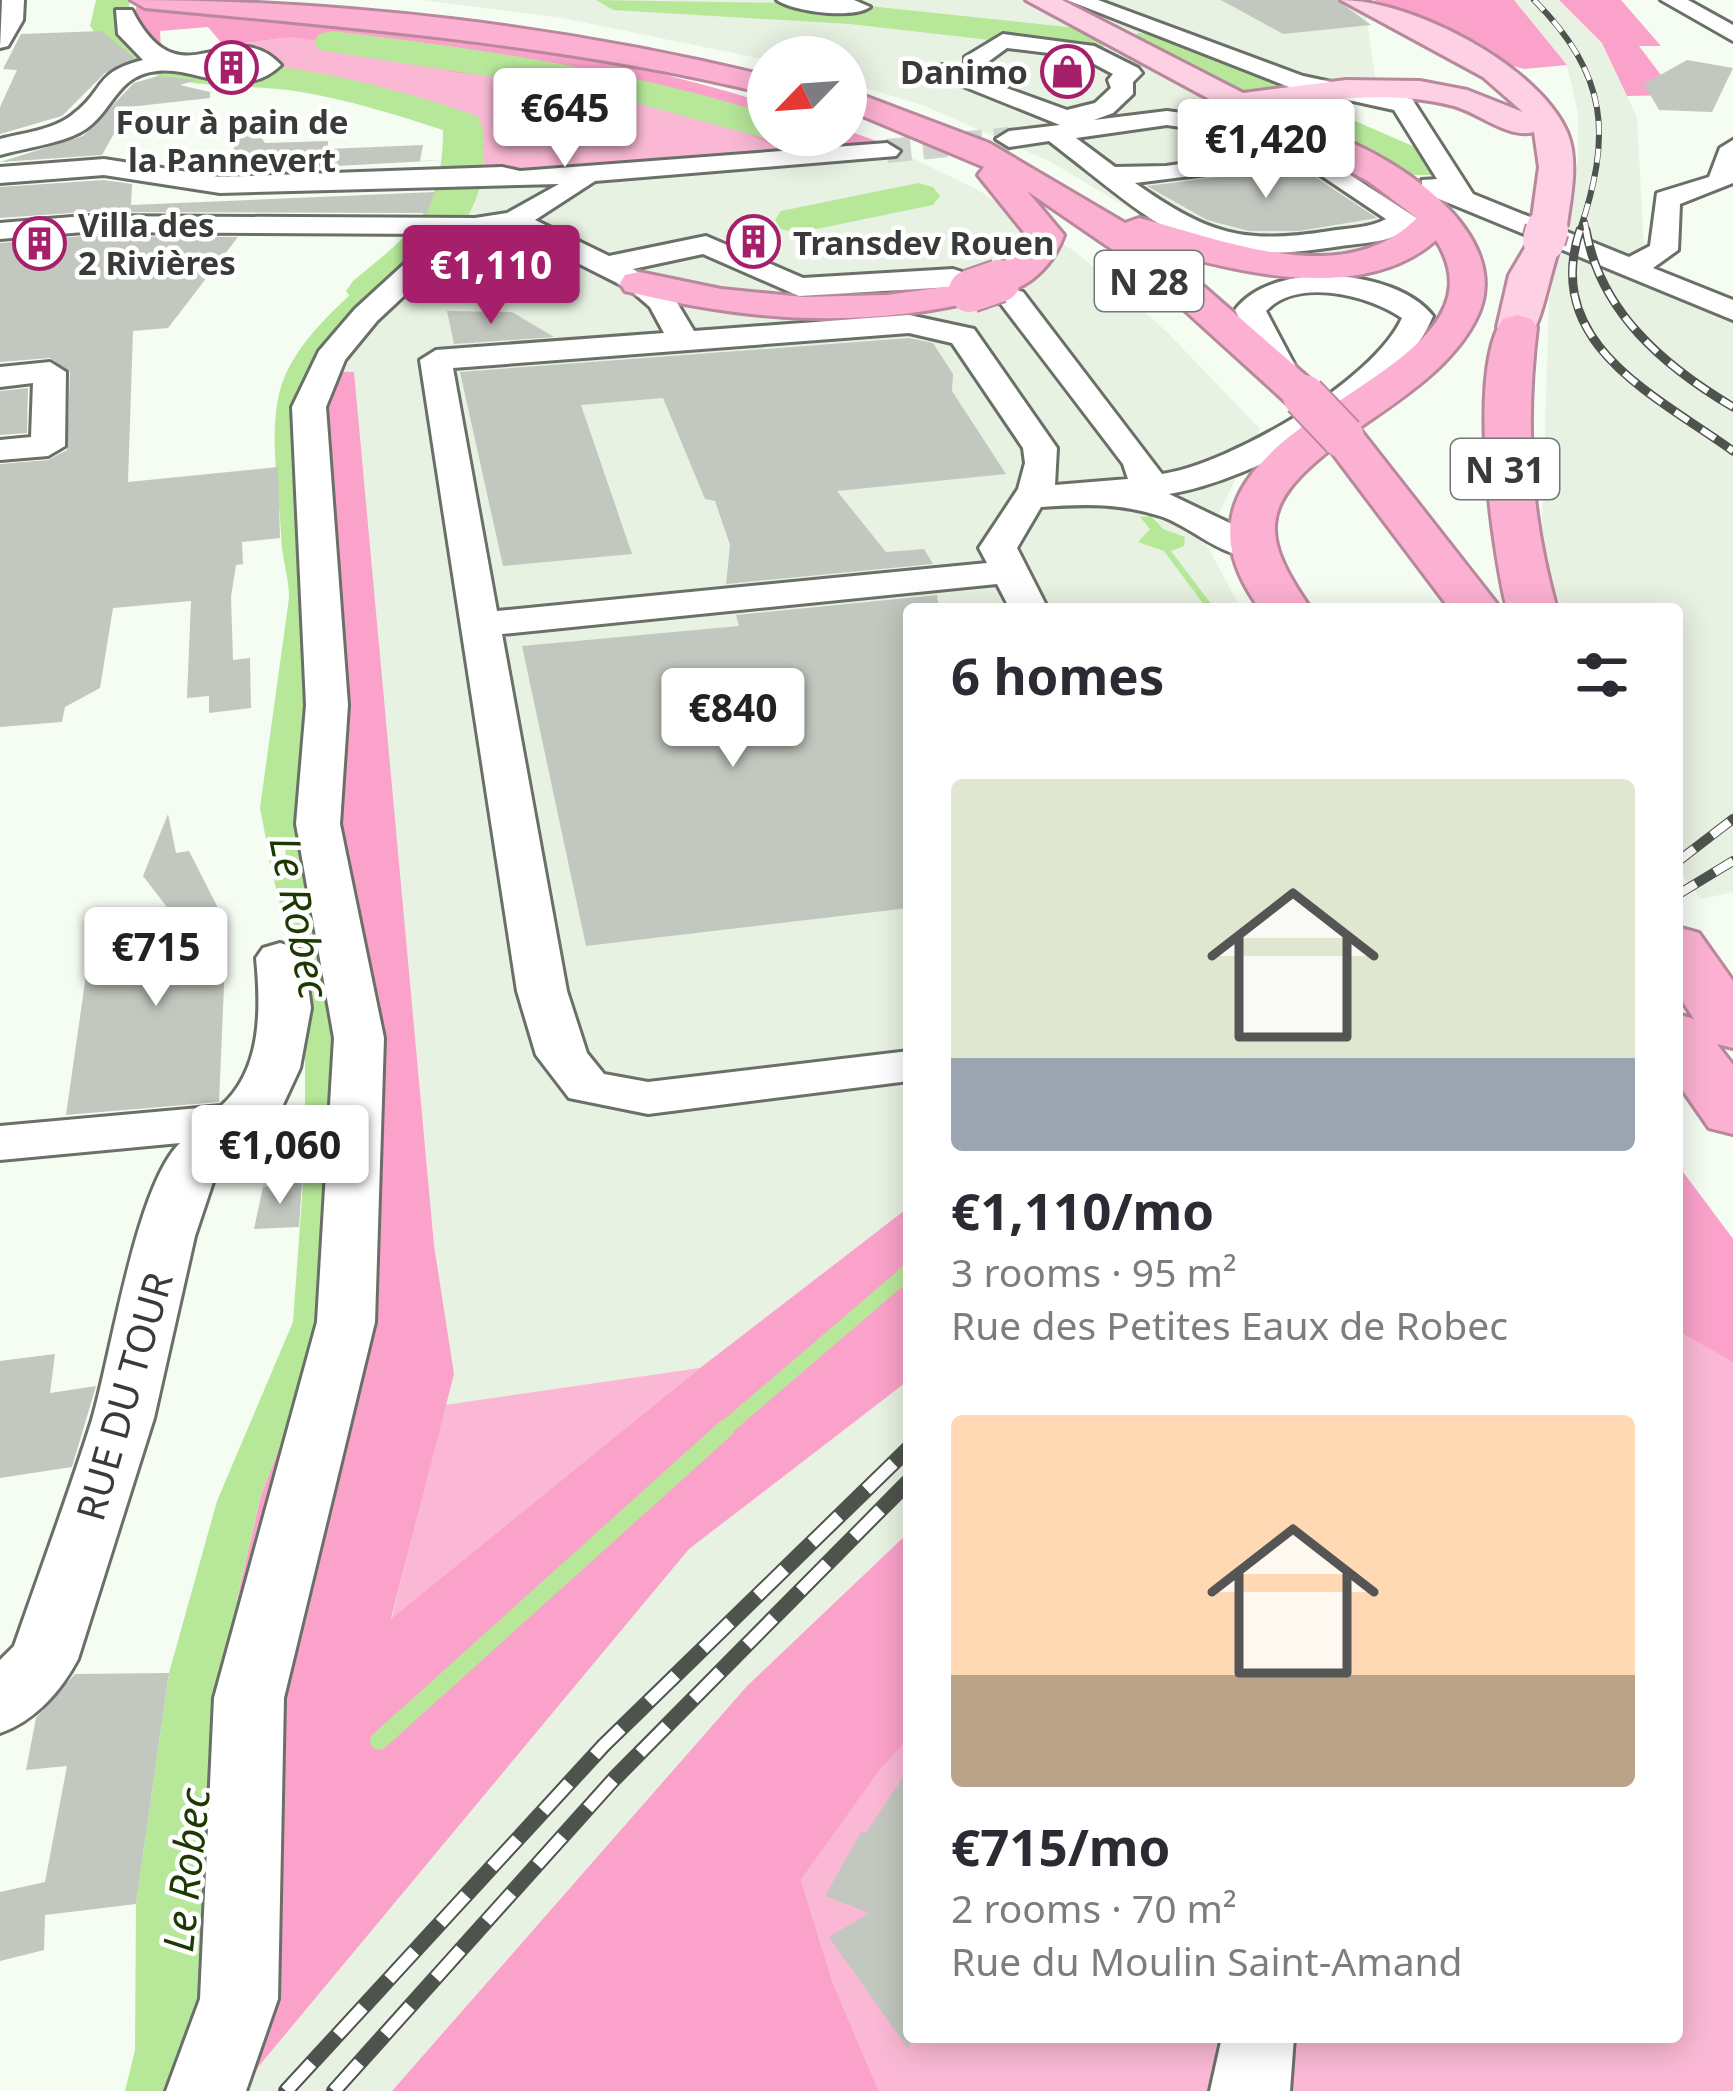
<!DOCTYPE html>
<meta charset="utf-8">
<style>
body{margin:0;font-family:"Noto Sans",sans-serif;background:#f7f7f7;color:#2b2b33;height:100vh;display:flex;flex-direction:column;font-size:45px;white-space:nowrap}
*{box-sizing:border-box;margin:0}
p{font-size:39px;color:#7c7c81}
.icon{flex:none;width:66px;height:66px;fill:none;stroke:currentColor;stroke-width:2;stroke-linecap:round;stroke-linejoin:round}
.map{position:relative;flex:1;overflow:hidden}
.panel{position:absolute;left:903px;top:603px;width:780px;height:1440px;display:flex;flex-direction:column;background:#fff;border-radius:12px;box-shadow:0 6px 30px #0003}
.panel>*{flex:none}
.needle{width:78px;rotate:245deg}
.tools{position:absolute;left:747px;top:36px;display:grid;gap:24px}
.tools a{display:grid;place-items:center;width:120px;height:120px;border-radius:50%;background:#fff;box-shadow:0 6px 30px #0003;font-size:60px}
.price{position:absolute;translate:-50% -102px;padding:0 27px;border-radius:12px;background:#fff;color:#222;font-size:39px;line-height:78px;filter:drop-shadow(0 3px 6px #0008)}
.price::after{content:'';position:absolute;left:50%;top:72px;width:36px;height:27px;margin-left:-18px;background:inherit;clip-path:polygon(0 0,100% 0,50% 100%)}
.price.active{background:#a51f6b;color:#fff}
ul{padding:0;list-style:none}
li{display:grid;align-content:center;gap:24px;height:636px;padding:0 48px}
li span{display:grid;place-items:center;height:372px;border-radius:12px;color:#555}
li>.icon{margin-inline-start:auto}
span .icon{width:216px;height:216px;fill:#fffc;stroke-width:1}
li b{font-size:51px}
h2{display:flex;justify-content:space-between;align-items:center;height:144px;padding:0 48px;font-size:51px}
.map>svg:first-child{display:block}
.built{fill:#e8f2e2}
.green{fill:#fab8d4}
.forest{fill:#fba2ca}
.water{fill:#b7e89a}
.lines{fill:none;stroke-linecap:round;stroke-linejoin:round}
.stream-far1{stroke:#b7e89a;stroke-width:15}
.stream{stroke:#b7e89a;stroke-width:18}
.river{fill:#b7e89a;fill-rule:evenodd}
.building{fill:#c2c8bf}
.minor-tunnel{stroke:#cfd5cd;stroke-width:24;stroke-dasharray:24 12;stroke-linecap:butt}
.minor-casing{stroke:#6a7067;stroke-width:6}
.major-casing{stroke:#b8889c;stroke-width:6}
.highway-casing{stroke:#b8889c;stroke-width:6}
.minor{fill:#fff;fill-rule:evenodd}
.major{fill:#fed0e4;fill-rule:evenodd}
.highway{fill:#fdb1d2;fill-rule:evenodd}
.rail-far3-casing{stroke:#4f534e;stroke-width:6}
.rail-far2-casing{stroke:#4f534e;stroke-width:9}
.rail-far1-casing{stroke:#4f534e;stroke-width:10}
.rail-casing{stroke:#4f534e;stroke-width:16}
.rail-far3{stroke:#fff;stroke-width:4.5;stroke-dasharray:14;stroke-linecap:butt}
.rail-far2{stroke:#fff;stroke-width:6;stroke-dasharray:16;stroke-linecap:butt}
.rail-far1{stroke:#fff;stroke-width:8;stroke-dasharray:22;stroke-linecap:butt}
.rail{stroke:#fff;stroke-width:12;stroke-dasharray:38;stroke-linecap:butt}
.major-bridge-far1-casing{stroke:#b8889c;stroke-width:34;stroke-linecap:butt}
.major-bridge-casing{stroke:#b8889c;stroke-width:46;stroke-linecap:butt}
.highway-bridge-casing{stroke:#b8889c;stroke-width:46;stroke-linecap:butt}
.major-bridge-far1{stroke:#fed0e4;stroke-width:32}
.major-bridge{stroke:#fed0e4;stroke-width:42}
.highway-bridge{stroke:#fdb1d2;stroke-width:42}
.labels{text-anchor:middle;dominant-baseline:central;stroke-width:9;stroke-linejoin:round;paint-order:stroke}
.far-poi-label{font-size:33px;font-weight:bold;fill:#383b37;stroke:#fff;text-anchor:start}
.shield{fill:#fff;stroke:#747673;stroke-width:3}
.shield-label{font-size:36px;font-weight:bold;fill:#383b37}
.street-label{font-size:39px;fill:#383b37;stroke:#fff}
.water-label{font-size:42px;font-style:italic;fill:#1b3901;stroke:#fff}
</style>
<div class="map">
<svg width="1733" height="2091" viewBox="0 0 1733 2091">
<rect width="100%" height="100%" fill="#f5fcf2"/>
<g class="built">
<path d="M422,0H1337L1366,16L1376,82L1204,95L1315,150L1392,198L1416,221L1399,238L1367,249L1273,256L1166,231L1051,162L925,106L846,82V57L768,60L562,18Z"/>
<path d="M1514,0H1559L1579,16L1602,43L1627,96L1637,117L1646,285L1733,323V892L1701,899L1677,867V609H1563L1541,559L1549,300L1578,163V113L1567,65Z"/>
<path d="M879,142L978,190L1077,253L1167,332L1260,429L1205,542L1241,609H909V1207L700,1368L391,1621L454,1374L434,1245L353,372L308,371L342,327L446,232L485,171Z"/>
<path d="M909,1380V1532L747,1686L392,2091H186L240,2089L689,1549Z"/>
</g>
<g class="green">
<path d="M137,4C347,28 566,38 768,104V135H846V130L879,142L485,171L479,122L275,70L279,63L255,54L233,55L224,46L283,38Z"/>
<path d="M1677,1164L1733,1239V2091H879L833,1983L801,1880L880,1768L909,1738V2037H1677Z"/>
<path d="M700,1368L391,1621L445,1405Z"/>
</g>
<g class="forest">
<path d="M1374,0H1514L1567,65L1524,69L1505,64Z"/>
<path d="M1559,0H1621L1661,46H1639L1676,95L1627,96L1602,43Z"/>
<path d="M137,4C348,23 566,38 768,104V135H846V130L879,142L783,152L704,110L659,94L452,72L389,50L290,37L224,46L208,27L160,31L161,49L147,48L133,20Z"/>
<path d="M308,371L354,372L434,1245L454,1374L391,1619L700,1368L909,1207V1380L689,1549L239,2090L209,1794L239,1590L261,1495L329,1317L297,814L309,635L297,401Z"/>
<path d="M1677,1164L1733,1239V1362L1677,1330Z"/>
<path d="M909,1532V1738L880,1769L801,1880L833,1983L879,2091H392L747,1686Z"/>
</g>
<g class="water">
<path d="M427,232H446C394,278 314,330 297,401L309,635L297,814L339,994L329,1317L261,1495L239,1590L209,1794L210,1964L186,2091H125L135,2050L136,1904L169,1673L217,1501L293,1322L305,1156V1037L300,984L269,860L286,857L284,838L266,839L260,808L289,598C289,576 281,556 281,534C279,490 269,438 279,394C293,331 378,272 427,232Z"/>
<path d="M1151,516L1163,529L1185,537L1184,546L1171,551L1215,609H1207L1164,551L1138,542L1150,529L1140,517Z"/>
</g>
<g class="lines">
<path class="stream-far1" d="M721,1432L909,1271"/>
<path class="stream" d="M379,1741L725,1429"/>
<g class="river">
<path d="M96,0H130L126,24C178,77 241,58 307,71C365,81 422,97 477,116C485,127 484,139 484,153C485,222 434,259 387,301H353L346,291L353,281C412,232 443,213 443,130C397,115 349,100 301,92C224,79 141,100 90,26Z"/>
<path d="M596,0L850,4L1095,30L1113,41L1095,52L850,24L613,10Z"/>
<path d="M332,31C480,49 626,69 768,114V135H782L768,139L607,95L319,50L314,42L319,34Z"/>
<path d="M1139,33L1188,41L1282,85L1287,93L1282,101H1254L1166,59L1126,52L1121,44Z"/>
<path d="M1339,114L1438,157L1444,166L1438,175H1408L1325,134L1319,126L1325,118Z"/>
<path d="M918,183L933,187L940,196L933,205L797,233L781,229L775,220L781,211Z"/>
</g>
</g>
<g class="building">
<path d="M1221,0H1337L1371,25L1283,34Z"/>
<path d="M101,31L135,58L105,73L62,116L0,134V107L17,70L3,69L21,34Z"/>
<path d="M1687,60L1733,68L1712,112L1659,110L1644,84Z"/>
<path d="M158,76L196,80L180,85L210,92V98L129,107L102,155L0,162L83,136L134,83Z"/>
<path d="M244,112L265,143L328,141V149L423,145L420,161L447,160L227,172Z"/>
<path d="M1300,167L1377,218L1299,231H1249L1207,220L1147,186Z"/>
<path d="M104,180L132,184L131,205L435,192L427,213L84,212L0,218V187Z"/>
<path d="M84,236L238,237L168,328L133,331L128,482L278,467L280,538L242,542L243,564L236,565L231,597L233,660L250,658L251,708L209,713V696L187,698L191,601L113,608L100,688L65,707L62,722L0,727V464L48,460L67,450L70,372L50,358L0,362V243Z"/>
<path d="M447,311L512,312L554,337L454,344Z"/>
<path d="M909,338L933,343L953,374L952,391L1006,474L837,491L886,552L924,549L933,564L726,584L730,545L715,501L705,499L663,398L581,405L632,554L503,566L460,372Z"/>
<path d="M28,388L27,433L0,435V391Z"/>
<path d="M937,595L939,609H909V908L586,946L522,646L739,626L736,615Z"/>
<path d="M168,814L176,853L189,851L220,912L224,986L219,1102L66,1115L87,968L204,955L143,876Z"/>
<path d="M302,1182L299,1227L254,1229L263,1187Z"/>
<path d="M55,1354L50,1393L96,1386L72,1467L0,1478V1361Z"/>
<path d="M169,1673L136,1904L45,1915L44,1950L0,1961V1892L45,1882L67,1766L26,1770L36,1718L75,1674Z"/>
<path d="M909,1768V2050L829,1937L869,1913L825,1896L861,1832L866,1833Z"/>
</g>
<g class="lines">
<path class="minor-tunnel" d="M887,151L1009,139"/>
<defs>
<g id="minor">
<path d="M2,0H24L23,20L8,46L0,48Z"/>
<path d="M777,0H854L870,7C853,19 794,12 777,0Z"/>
<path d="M1067,0H1098L1303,76L1412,99L1473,194L1629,257L1650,246L1657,193L1709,177L1720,148L1733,140V183L1680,204L1678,250L1653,268L1733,300V320L1422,192V180L1437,179L1394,110L1289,87Z"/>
<path d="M1661,0H1688L1733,25V41Z"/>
<path d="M116,10H132C182,107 229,10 281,65C241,103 196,66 157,71C115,75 113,114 81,132C58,144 25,148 0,155V139C23,133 53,130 72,115C107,89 92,73 143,60L118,34ZM237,63L251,64L203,66Z"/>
<path d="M1003,34L1094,46L1138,68L1142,73L1133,82V94L1113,113L1094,120L1167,111L1310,130L1323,138L1310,146L1167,125L1076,138L1115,167L1166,166L1306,146L1418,219C1398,243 1370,242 1341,246C1190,270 1162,228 1049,141L1009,147L996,139L1009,131L1060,125L923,70L943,65L1067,110L1095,103L1111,88L1108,80L1113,74L1081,57L1007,48L981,67H965V57ZM1301,162L1386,219C1370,228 1348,228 1330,231C1242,245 1208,234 1135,183Z"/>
<path d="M887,143L900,151L896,156L595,181L535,220L609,256L706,236L803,278L953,269L1023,292L1162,474C1229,464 1373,382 1402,318C1369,295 1297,277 1266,311L1301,377L1285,387L1269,377L1235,310C1272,259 1396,268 1433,316C1397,402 1257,479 1169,494L1263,539L1268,547L1263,555C1227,564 1194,527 1160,516C1119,503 1084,504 1041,507L1017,548L1048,609H1010L997,584L502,634L567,991L587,1053L604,1074L648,1082L909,1051V1081L648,1114L569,1098L536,1055L517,991L420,360L436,350L664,333L650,307L629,289L510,229L470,234L377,321L345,360L326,407L348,705L340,824L384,1038L375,1322L284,1698L278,1999L246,2091H166L200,1999L214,1698L317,1322L334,1038L296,824L306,705L292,407L319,351L355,309L437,234L84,232L0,239V223L84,216L475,218L507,213L559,184L220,193L104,175L0,183V167L104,159L220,177L502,167L520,171ZM703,254L799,296L951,287L1001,304L1123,464L1128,479L1055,485L1057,448L974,329L909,315L694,331L673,296L633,269ZM909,333L952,343L1023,448L1025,463L1018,489L979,548L987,563L497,611L453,368Z"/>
<path d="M50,362L66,372L65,446L48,456L0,460V440L31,437L33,383L0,387V367Z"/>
<path d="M280,943L297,948L304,958L311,1008L300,1068L281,1109L218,1167L195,1236L154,1418L78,1659C61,1691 35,1721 0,1733V1660L14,1646C40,1571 68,1496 92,1420C111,1356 136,1185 180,1143L0,1160V1126L221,1106C262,1070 261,1009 256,958L263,948Z"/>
<path d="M1222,2037H1294L1290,2091H1210Z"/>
</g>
<path id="major" d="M1026,0H1062L1243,93L1346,80L1420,81L1467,90L1523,112L1483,77L1341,0C1411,0 1538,65 1567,132C1579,160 1571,196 1567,225L1558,234L1562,240C1551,267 1544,316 1531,335H1503L1497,327L1509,275L1535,231L1531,225L1539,167L1534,132C1508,139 1479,113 1454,106C1395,90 1331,99 1272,107L1290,121L1285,128H1263Z"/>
<g id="highway">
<path d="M131,0C343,0 564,26 768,76V94C564,44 353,28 145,8Z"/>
<path d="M846,89L989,143L1125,223L1139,218C1223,239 1343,292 1417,218L1368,181L1298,145L1294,138L1298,131L1310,128C1383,146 1523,233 1475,321C1450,368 1401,399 1359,428L1501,609H1450L1330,450C1259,506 1261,537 1311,609H1260C1119,416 1529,387 1436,240C1365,303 1242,274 1162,250L1319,387L1325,396L1319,405H1289L1135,265L1027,191L1064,235C1054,264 1023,299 988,290L984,299C861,330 747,321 625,291L620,283L625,275L639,272L721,289L804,297L887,295L981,282C991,262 1018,260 1027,236L978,175L984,167L846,109Z"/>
<path d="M1517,315L1531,319L1537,327C1525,424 1530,515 1557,609H1507C1492,548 1467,371 1503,319Z"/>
<path d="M1677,927L1699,933L1733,981V1048L1717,1044L1733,1065V1134L1709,1128L1677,1082V1014L1694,1019L1677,993Z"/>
</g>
</defs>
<use href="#minor" class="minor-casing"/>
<use href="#major" class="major-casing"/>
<use href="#highway" class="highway-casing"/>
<use href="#minor" class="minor"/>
<use href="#major" class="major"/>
<use href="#highway" class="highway"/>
<defs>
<g id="rail-far3">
<path d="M1534,0C1609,76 1612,135 1579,233"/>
<path d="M1585,222L1587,233"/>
</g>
<g id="rail-far2">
<path d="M1580,230C1542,344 1655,395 1733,451"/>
<path d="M1586,230C1600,312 1664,366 1733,407"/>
</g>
<g id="rail-far1">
<path d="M1677,862L1733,819"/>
<path d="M1677,895L1733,861"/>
</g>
<g id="rail">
<path d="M286,2091L604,1745L909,1448"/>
<path d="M334,2091L614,1779L909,1481"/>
</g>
</defs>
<use href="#rail-far3" class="rail-far3-casing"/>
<use href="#rail-far2" class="rail-far2-casing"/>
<use href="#rail-far1" class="rail-far1-casing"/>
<use href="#rail" class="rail-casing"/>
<use href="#rail-far3" class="rail-far3"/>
<use href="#rail-far2" class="rail-far2"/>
<use href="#rail-far1" class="rail-far1"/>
<use href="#rail" class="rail"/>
<defs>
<path id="major-bridge-far1" d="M1546,233L1549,225"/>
<path id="major-bridge" d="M1544,240L1547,230"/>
<g id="highway-bridge">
<path d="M970,291L999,281"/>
<path d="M1304,396L1343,437"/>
</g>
</defs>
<use href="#major-bridge-far1" class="major-bridge-far1-casing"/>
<use href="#major-bridge" class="major-bridge-casing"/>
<use href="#highway-bridge" class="highway-bridge-casing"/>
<use href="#major-bridge-far1" class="major-bridge-far1"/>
<use href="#major-bridge" class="major-bridge"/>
<use href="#highway-bridge" class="highway-bridge"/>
</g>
<defs>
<symbol id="building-ring" viewBox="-11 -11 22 22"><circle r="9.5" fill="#fff" stroke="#a51f6b" stroke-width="1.5"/><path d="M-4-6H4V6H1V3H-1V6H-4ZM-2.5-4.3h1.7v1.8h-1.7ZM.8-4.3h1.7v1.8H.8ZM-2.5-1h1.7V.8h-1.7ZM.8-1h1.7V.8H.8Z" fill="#a51f6b"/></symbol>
<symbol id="shop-ring" viewBox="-11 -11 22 22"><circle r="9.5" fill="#fff" stroke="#a51f6b" stroke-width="1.5"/><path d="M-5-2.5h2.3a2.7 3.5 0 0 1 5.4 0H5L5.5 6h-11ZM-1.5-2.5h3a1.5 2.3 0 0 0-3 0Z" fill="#a51f6b"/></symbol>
</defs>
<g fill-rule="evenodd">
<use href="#building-ring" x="202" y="38" width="59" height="59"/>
<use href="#shop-ring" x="1038" y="42" width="59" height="59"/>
<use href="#building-ring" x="724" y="212" width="59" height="59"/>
<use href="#building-ring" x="10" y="214" width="59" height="59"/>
</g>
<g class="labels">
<g class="far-poi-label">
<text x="1028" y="71" text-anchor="end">Danimo</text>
<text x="232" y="121" text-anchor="middle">Four à pain de<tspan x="232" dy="38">la Pannevert</tspan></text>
<text x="78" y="224">Villa des<tspan x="78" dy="38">2 Rivières</tspan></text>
<text x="793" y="242">Transdev Rouen</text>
</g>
<g class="shield">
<rect x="1095" y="251" width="108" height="60" rx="9"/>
<rect x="1451" y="439" width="108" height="60" rx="9"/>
</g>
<g class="shield-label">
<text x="1149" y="281">N 28</text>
<text x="1505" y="469">N 31</text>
</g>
<g class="street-label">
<text transform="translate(123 1396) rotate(-74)">RUE DU TOUR</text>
</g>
<g class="water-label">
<text transform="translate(301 917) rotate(79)">Le Robec</text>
<text transform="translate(185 1870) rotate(-84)">Le Robec</text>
</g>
</g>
</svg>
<div class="tools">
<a><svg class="needle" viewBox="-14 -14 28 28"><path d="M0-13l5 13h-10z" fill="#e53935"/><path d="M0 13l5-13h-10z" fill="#7c7c81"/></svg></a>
</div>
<b class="price" style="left:565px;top:170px">€645</b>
<b class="price" style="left:1266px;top:201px">€1,420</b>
<b class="price active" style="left:491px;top:327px">€1,110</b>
<b class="price" style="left:733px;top:770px">€840</b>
<b class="price" style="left:156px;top:1009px">€715</b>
<b class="price" style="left:280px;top:1207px">€1,060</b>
<section class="panel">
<h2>6 homes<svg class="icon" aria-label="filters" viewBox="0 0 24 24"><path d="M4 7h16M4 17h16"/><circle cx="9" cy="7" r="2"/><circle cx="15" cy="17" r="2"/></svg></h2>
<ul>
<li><span style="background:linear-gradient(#dfe7d0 75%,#9aa5b1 0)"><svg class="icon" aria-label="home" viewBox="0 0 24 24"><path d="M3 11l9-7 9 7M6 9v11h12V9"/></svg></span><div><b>€1,110/mo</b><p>3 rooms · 95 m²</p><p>Rue des Petites Eaux de Robec</p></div></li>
<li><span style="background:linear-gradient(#ffd9b3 70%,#b9a48a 0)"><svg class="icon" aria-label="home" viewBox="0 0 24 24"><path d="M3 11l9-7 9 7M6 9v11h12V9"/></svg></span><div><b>€715/mo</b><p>2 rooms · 70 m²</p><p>Rue du Moulin Saint-Amand</p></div></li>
</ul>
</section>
</div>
